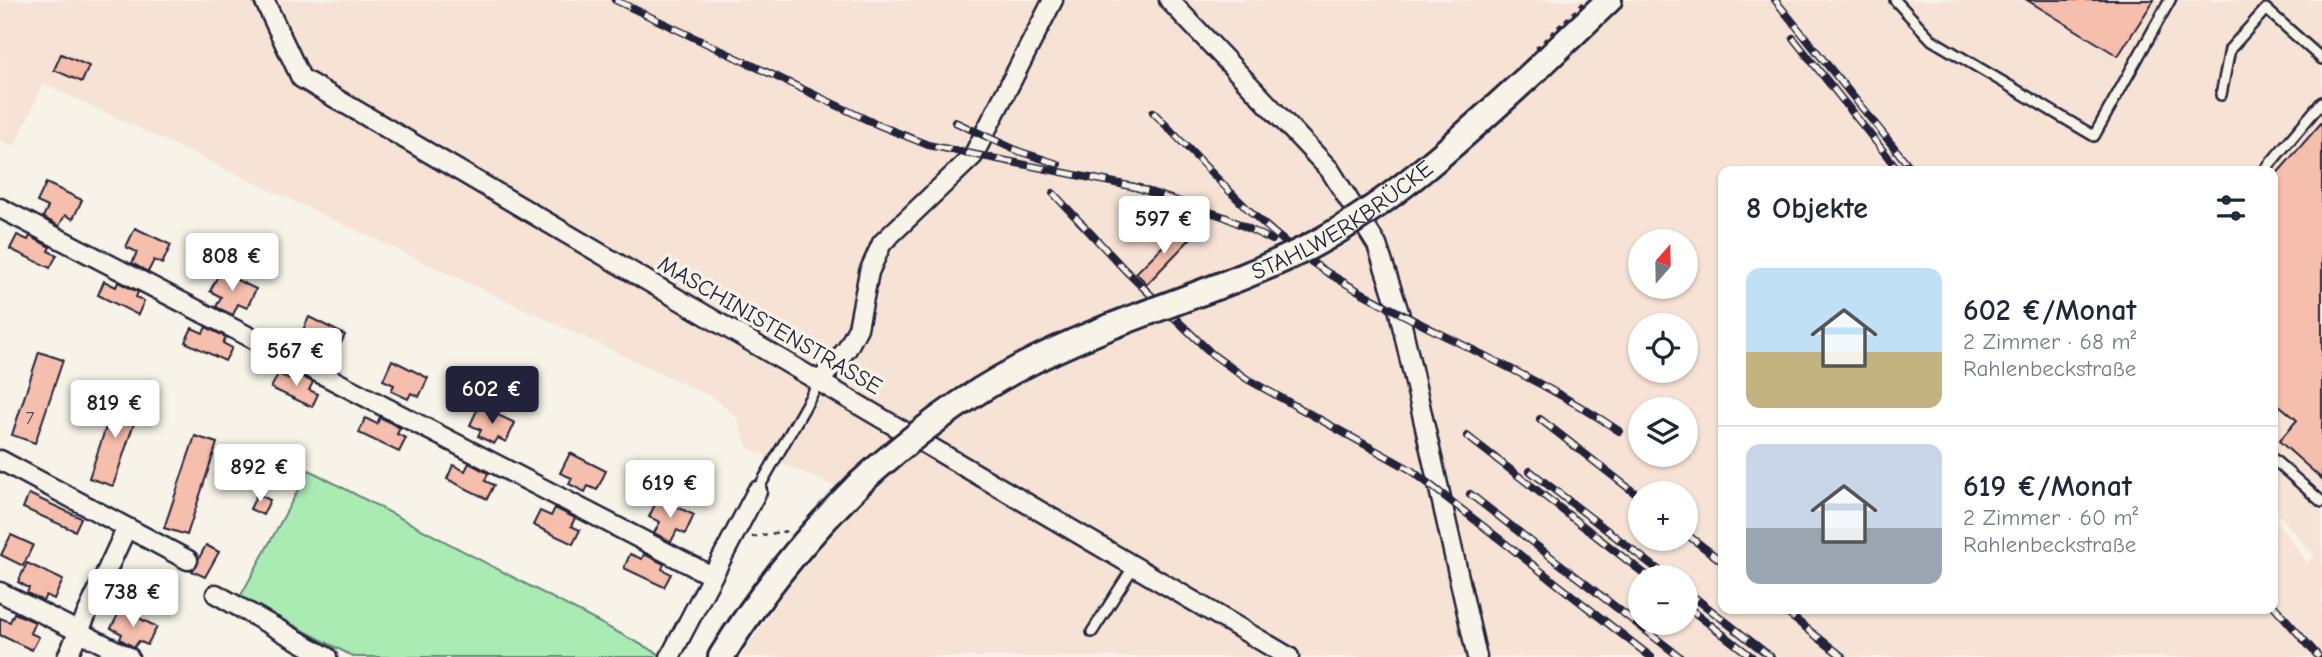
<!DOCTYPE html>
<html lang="de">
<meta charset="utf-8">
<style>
body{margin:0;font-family:"Comic Neue",sans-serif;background:#f2f2f3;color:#1f2937;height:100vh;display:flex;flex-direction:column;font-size:26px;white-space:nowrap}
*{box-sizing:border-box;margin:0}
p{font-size:23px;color:#747a83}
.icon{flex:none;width:38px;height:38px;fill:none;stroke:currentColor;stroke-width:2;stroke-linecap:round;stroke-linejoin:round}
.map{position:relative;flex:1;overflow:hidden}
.side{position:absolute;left:1718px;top:166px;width:560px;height:448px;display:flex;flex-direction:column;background:#fff;border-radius:14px;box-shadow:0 2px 5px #0004}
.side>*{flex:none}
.needle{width:46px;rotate:20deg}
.tools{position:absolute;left:1628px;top:229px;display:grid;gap:14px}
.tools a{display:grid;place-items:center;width:70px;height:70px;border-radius:50%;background:#fff;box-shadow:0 2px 5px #0004;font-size:35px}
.price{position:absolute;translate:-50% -60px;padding:0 16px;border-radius:7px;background:#fff;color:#222;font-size:23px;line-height:46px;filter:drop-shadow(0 2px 4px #0008)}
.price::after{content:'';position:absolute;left:50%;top:42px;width:21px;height:16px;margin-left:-10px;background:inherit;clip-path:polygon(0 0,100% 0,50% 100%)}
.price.active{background:#22223b;color:#fff}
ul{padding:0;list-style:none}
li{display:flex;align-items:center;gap:21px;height:175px;padding:0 28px}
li+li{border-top:2px solid #e0e1e3}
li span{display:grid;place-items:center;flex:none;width:196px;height:140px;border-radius:14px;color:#555}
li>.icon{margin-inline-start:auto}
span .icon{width:84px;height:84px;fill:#fffc;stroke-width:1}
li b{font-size:30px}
h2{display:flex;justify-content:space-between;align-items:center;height:84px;padding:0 28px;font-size:30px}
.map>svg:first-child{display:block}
.built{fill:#f7e3d6;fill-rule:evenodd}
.green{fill:#aaebb4;stroke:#668678;stroke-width:2}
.building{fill:#f6beac;stroke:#22223b;stroke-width:2}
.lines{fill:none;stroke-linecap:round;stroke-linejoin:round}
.service-casing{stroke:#22223b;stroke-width:14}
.minor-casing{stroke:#22223b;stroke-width:23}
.secondary-casing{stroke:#22223b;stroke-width:30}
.path{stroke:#22223b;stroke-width:2.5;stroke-dasharray:5 5;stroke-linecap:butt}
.service{stroke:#f7f3e8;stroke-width:9}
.minor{stroke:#f7f3e8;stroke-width:18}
.secondary{stroke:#f7f3e8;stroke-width:24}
.rail-casing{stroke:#22223b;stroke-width:8}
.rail{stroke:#f7f3e8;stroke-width:5;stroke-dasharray:16;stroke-linecap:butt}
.secondary-bridge-casing{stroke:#22223b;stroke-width:30;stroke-linecap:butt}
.path-bridge{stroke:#22223b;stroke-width:2.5;stroke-dasharray:5 5;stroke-linecap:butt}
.secondary-bridge{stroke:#f7f3e8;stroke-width:24}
.labels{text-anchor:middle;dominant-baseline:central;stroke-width:7;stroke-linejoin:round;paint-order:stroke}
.number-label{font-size:19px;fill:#574957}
.street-label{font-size:23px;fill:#22223b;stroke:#f7f3e8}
</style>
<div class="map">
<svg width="2322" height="657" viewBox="0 0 2322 657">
<rect width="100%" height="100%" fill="#f7f3e8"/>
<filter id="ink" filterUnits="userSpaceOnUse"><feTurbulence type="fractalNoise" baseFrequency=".0143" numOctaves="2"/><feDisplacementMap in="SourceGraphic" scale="14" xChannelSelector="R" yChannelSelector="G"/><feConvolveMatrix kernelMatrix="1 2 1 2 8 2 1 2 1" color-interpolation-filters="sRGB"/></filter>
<g filter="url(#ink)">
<path class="built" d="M0,0H2322V657H741L784,592L863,499L748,448L737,418L714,398L44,84L14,147L0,140ZM1724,172H2273V509L2314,555L2307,563L2273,515V609H1724ZM1640,242H1685V287H1640ZM1640,326H1685V371H1640ZM1640,410H1685V455H1640ZM1640,494H1685V539H1640ZM1640,578H1685V623H1640Z"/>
<path class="green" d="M309,470L661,655L660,657H354L240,597Z"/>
<g class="building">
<path d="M2027,0H2154L2118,56Z"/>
<path d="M61,54L89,66L82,82L54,70Z"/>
<path d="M2322,122V479L2279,441L2297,420L2273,400V178Z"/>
<path d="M46,183L82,200L73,219L65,215L59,226L43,217L48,207L37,202Z"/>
<path d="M1182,227L1192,237L1147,284L1136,273Z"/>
<path d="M135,228L171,245L162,264L154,260L148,272L132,263L137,252L126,247Z"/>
<path d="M17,235L28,240L30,236L50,247L48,251L57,255L50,268L10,249Z"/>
<path d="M220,272L256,289L247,308L238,304L233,315L216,307L221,297L210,291Z"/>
<path d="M104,281L116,287L118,282L138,292L136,297L144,301L138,315L98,295Z"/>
<path d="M309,317L345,335L336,353L328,349L324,356L308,348L311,342L300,336Z"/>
<path d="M206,327L226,337L223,343L232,348L225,361L185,342L192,328L203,333Z"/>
<path d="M39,352L63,360L35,443L12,435Z"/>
<path d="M392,360L428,378L419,397L411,393L408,399L391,391L394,385L383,380Z"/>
<path d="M293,372L313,382L309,390L318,394L312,407L271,388L278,374L290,379Z"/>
<path d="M117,394L141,402L113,486L89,478Z"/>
<path d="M479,406L515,423L506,442L498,438L494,444L478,436L481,430L470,425Z"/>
<path d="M380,417L400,428L397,434L406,438L399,452L359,433L365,418L377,424Z"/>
<path d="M195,436L217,443L187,535L164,528Z"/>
<path d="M570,453L606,471L597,490L588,486L585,492L569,484L572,478L560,473Z"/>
<path d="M469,463L488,473L485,481L494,485L487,499L447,479L453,465L465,471Z"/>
<path d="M29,494L81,518L75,531L23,508Z"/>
<path d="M257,494L270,500L263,515L250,509Z"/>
<path d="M658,498L694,515L685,534L677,530L671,542L654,533L660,522L649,517Z"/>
<path d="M555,508L575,518L571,526L580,530L573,544L533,525L540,511L551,516Z"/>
<path d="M11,535L33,545L23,566L1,555Z"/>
<path d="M206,545L219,552L205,577L192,571Z"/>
<path d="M630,554L642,559L644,554L664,564L662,569L671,574L664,587L624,568Z"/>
<path d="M27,563L63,580L54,599L46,595L43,601L27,593L29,588L18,582Z"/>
<path d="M121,609L157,627L147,645L139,641L134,647L120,639L122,634L111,628Z"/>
<path d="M14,613L35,622L30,633L39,637L32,650L0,635V618L10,622Z"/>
</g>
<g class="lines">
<defs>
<g id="service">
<path d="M1895,0L1932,40L2094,136L2170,0"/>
<path d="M2221,95L2230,49L2266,9L2322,59"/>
<path d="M2263,172L2322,102"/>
<path d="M2273,459L2322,502"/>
<path d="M757,491L819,382"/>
<path d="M1092,632L1134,566"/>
</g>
<g id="minor">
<path d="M264,0L301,78L1289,657"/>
<path d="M1169,0L1330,170L1377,245L1399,312L1477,657"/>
<path d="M0,208L712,576"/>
<path d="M819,382L847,349L858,328L869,272L882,243L973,156L1053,0"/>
<path d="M0,460L188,560"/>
<path d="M0,592L129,657"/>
<path d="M216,594L327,657"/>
<path d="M67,657L126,529"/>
<path d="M670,657L757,491"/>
</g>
<g id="secondary">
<path d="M1538,68L1609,0"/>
<path d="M721,657C760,593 806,537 858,485"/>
</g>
</defs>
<use href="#service" class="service-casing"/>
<use href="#minor" class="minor-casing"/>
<use href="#secondary" class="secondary-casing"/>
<path class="path" d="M752,537L787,531"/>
<use href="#service" class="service"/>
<use href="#minor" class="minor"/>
<use href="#secondary" class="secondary"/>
<defs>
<g id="rail">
<path d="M615,0L876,124L928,145L1140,188"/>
<path d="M1775,0L1914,172"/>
<path d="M1793,38L1900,172"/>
<path d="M1153,112C1211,171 1266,237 1338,279C1430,334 1530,371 1619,431"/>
<path d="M955,122L1018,151L1058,164"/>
<path d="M1132,186L1225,217L1272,240"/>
<path d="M1053,193L1125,270L1212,354L1247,379L1411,470L1651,657"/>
<path d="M1540,419L1640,497"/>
<path d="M1467,436L1650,578"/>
<path d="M1530,471L1669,578"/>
<path d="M1470,494L1680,657"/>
<path d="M1685,533L1724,563"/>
<path d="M1685,590L1771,657"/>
<path d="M1685,605L1752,657"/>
<path d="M2273,605L2319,657"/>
<path d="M1782,609L1843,657"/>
</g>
</defs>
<use href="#rail" class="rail-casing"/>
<use href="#rail" class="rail"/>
<defs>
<g id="secondary-bridge">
<path id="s1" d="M858,485C908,439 961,398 1021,367C1112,318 1216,294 1309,247C1396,201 1466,134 1538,68"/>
</g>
</defs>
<use href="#secondary-bridge" class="secondary-bridge-casing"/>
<path class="path-bridge" d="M1536,48L1586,0"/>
<use href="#secondary-bridge" class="secondary-bridge"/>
</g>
</g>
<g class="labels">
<g class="number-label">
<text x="30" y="418">7</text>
</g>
<g class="street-label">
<text stroke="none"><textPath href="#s1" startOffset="556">STAHLWERKBRÜCKE</textPath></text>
<text transform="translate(770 325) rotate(30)">MASCHINISTENSTRASSE</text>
</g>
</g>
</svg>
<div class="tools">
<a><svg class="needle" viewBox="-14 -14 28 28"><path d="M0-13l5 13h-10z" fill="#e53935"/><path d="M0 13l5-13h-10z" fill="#747a83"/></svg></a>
<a><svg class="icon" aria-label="locate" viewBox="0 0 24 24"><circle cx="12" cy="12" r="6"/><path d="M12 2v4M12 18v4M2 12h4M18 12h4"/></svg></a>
<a><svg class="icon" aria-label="layers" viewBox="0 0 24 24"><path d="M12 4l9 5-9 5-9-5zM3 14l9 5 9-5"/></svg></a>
<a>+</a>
<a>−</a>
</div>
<b class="price" style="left:1164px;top:256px">597 €</b>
<b class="price" style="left:232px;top:293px">808 €</b>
<b class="price" style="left:296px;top:388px">567 €</b>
<b class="price active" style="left:492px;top:426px">602 €</b>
<b class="price" style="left:115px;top:440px">819 €</b>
<b class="price" style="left:260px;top:504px">892 €</b>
<b class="price" style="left:670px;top:520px">619 €</b>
<b class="price" style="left:133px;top:629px">738 €</b>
<section class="side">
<h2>8 Objekte<svg class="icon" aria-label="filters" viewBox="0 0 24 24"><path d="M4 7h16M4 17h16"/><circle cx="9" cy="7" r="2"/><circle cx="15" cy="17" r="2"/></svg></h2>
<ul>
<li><span style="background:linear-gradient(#bfe0f5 60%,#c2b280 0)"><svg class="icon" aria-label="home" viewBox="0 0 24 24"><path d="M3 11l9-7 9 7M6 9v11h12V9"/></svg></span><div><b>602 €/Monat</b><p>2 Zimmer · 68 m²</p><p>Rahlenbeckstraße</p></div></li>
<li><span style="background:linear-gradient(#c9d6e8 60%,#9aa5b1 0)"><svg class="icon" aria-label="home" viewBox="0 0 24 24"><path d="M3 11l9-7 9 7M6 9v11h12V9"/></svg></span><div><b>619 €/Monat</b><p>2 Zimmer · 60 m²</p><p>Rahlenbeckstraße</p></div></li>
</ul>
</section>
</div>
